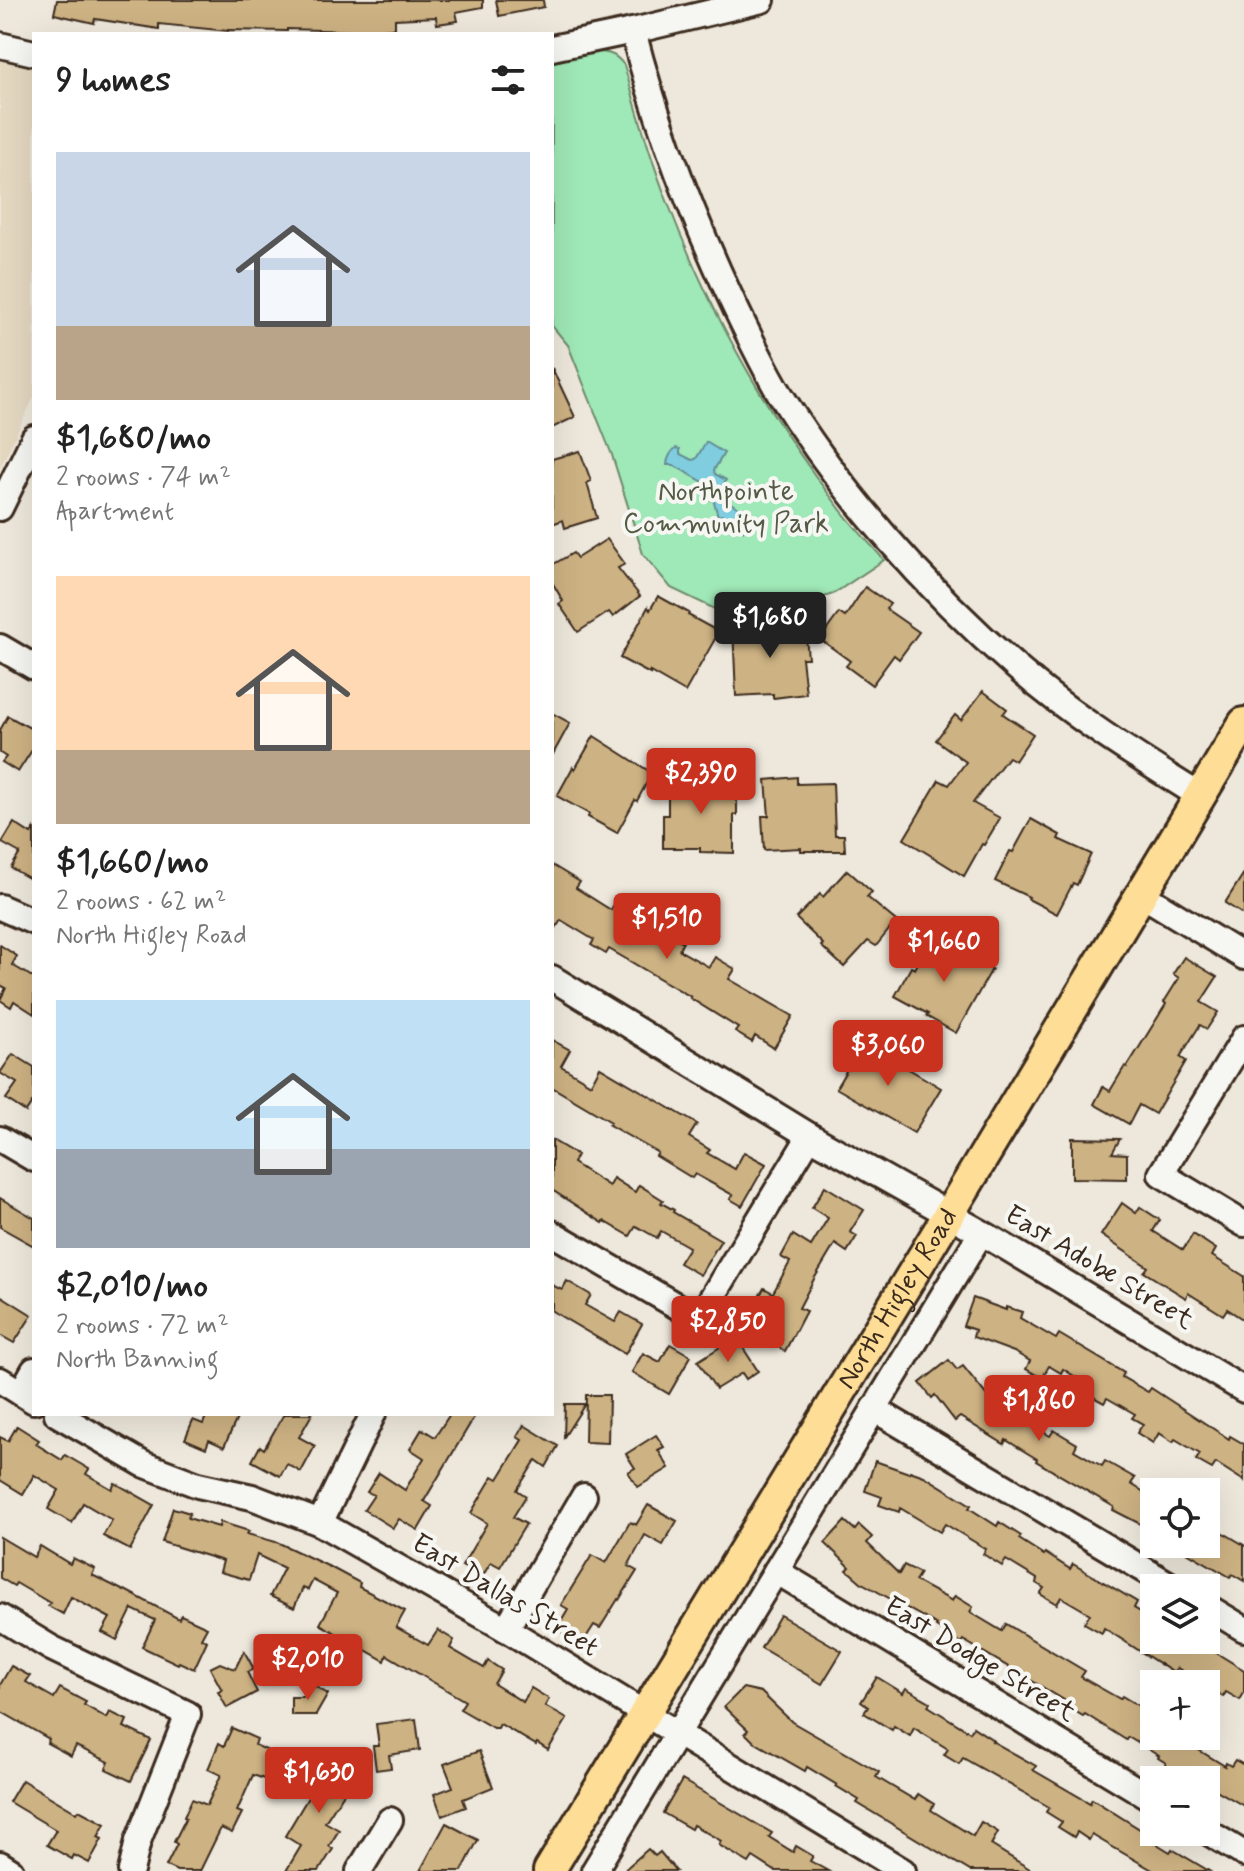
<!DOCTYPE html>
<meta charset="utf-8">
<style>
body{margin:0;font-family:Mynerve,sans-serif;background:#f6f6f6;color:#222;height:100vh;display:flex;flex-direction:column;font-size:30px;white-space:nowrap}
*{box-sizing:border-box;margin:0}
p{font-size:26px;color:#767676}
.icon{flex:none;width:44px;height:44px;fill:none;stroke:currentColor;stroke-width:2;stroke-linecap:round;stroke-linejoin:round}
.map{position:relative;flex:1;overflow:hidden}
.sheet{position:absolute;left:32px;top:32px;width:522px;height:1384px;display:flex;flex-direction:column;background:#fff;border-radius:0px;box-shadow:0 8px 32px #0002}
.sheet>*{flex:none}
.controls{position:absolute;left:1140px;top:1478px;display:grid;gap:16px}
.controls a{display:grid;place-items:center;width:80px;height:80px;border-radius:0px;background:#fff;box-shadow:0 8px 32px #0002;font-size:40px}
.price{position:absolute;translate:-50% -68px;padding:0 18px;border-radius:8px;background:#c8321e;color:#fff;font-size:26px;line-height:52px;filter:drop-shadow(0 2px 4px #0008)}
.price::after{content:'';position:absolute;left:50%;top:48px;width:24px;height:18px;margin-left:-12px;background:inherit;clip-path:polygon(0 0,100% 0,50% 100%)}
.price.active{background:#222;color:#fff}
ul{padding:0;list-style:none}
li{display:grid;align-content:center;gap:16px;height:424px;padding:0 24px}
li span{display:grid;place-items:center;height:248px;border-radius:0px;color:#555}
li>.icon{margin-inline-start:auto}
span .icon{width:144px;height:144px;fill:#fffc;stroke-width:1}
li b{font-size:34px}
h2{display:flex;justify-content:space-between;align-items:center;height:96px;padding:0 24px;font-size:34px}
.map>svg:first-child{display:block}
.built{fill:#e4d8c1}
.green{fill:#9fe8b7;stroke:#6d896a;stroke-width:2}
.water{fill:#80cddf;stroke:#648c92;stroke-width:2}
.building{fill:#cdb283;stroke:#3b2a1e;stroke-width:2}
.lines{fill:none;stroke-linecap:round;stroke-linejoin:round}
.minor-casing{stroke:#3b2a1e;stroke-width:30}
.major-casing{stroke:#3b2a1e;stroke-width:36}
.minor{stroke:#f6f6f2;stroke-width:24}
.major{stroke:#fedd96;stroke-width:30}
.labels{text-anchor:middle;dominant-baseline:central;stroke-width:8;stroke-linejoin:round;paint-order:stroke}
.park-label{font-size:28px;fill:#545a44;stroke:#f6f6f2}
.street-label{font-size:28px;fill:#3b2a1e;stroke:#f6f6f2}
</style>
<div class="map">
<svg width="1244" height="1871" viewBox="0 0 1244 1871">
<rect width="100%" height="100%" fill="#eee8dc"/>
<filter id="ink" filterUnits="userSpaceOnUse"><feTurbulence type="fractalNoise" baseFrequency=".0125" numOctaves="2"/><feDisplacementMap in="SourceGraphic" scale="16" xChannelSelector="R" yChannelSelector="G"/><feConvolveMatrix kernelMatrix="1 2 1 2 8 2 1 2 1" color-interpolation-filters="sRGB"/></filter>
<g filter="url(#ink)">
<path class="built" d="M0,59L34,66V397L0,468Z"/>
<path class="green" d="M600,52C612,53 617,56 624,65C637,110 649,155 666,198C709,311 769,419 844,514C857,530 871,545 884,560L833,594L769,615L719,611L671,588L643,554L612,455L568,345L552,326V61Z"/>
<path class="water" d="M706,442L724,453L714,470L715,474L726,480L717,495L749,514L744,523L743,530L729,518H725L722,515L718,516L713,499L708,500V496L705,495L703,491L707,489L705,483L673,465H667C667,459 671,451 676,448L680,449V454L692,460L696,459Z"/>
<g class="building">
<path d="M57,0H483V7L456,12L458,21L437,24L436,17L395,19V28L354,31L287,29V31L228,30V31L159,24V29L95,19L94,23L54,14Z"/>
<path d="M496,0H543L544,7L499,16Z"/>
<path d="M552,368L575,417L552,428Z"/>
<path d="M580,451L591,481L587,483L597,518L565,528L563,520L552,524V459Z"/>
<path d="M607,539L625,564L618,568L640,596L613,617L609,612L578,632L559,604L563,601L552,582V565L573,553L577,558Z"/>
<path d="M865,587L890,604L886,609L919,632L899,659L894,655L872,685L846,666L850,661L820,639L839,613L845,617Z"/>
<path d="M658,596L689,613L688,615L719,632L685,692L650,672V674L620,658L648,607L650,610Z"/>
<path d="M770,625V627L805,625L808,658H802L806,694L773,698V694L736,696L733,626Z"/>
<path d="M983,691L1007,709L1003,714L1033,734L1015,761L1008,757L973,803L1000,818L984,845L982,844L964,876L904,839L939,780L949,785L966,762L936,740L955,715L961,720Z"/>
<path d="M552,713L570,723L552,756Z"/>
<path d="M8,716L34,730V747L18,772L2,762L6,757L0,753V730Z"/>
<path d="M594,736L652,773L637,801L635,800L617,833L588,817L589,814L557,796L573,767L575,769Z"/>
<path d="M797,777V784L833,783L835,835H844L845,851H801V848L764,850L762,816H769L766,780Z"/>
<path d="M700,778V782H737V815H734V853L700,852V848H663V815H668V779Z"/>
<path d="M1031,819L1060,835L1058,839L1091,854L1077,885L1073,883L1057,914L1028,899L1029,897L995,881L1010,851L1013,852Z"/>
<path d="M14,823L31,834L34,829V881L11,868L20,853L2,843Z"/>
<path d="M552,865L580,882L576,888L611,910L615,902L630,910L625,918L660,938L664,931L683,942L679,950L709,967L715,957L735,969L729,979L793,1016L774,1048L755,1036L752,1042L735,1032L738,1028L690,998L691,997L609,949L606,954L591,945L594,940L561,920L552,934Z"/>
<path d="M847,870L872,892L867,897L896,921L876,946L868,941L844,967L821,946L823,944L796,918L820,894L823,897Z"/>
<path d="M1244,873V915L1225,903Z"/>
<path d="M931,937L992,969L956,1033L926,1016L928,1014L895,996L911,967L915,969Z"/>
<path d="M0,945L17,956L12,965L34,978V1014L14,1001L11,1007L0,1000L6,988L0,985Z"/>
<path d="M1184,957L1217,977L1201,1002L1218,1012L1207,1029L1200,1025L1180,1057L1186,1061L1155,1114L1139,1105L1129,1124L1094,1104L1103,1087L1110,1091L1125,1066L1127,1067L1166,1004L1164,1002L1179,978L1173,974Z"/>
<path d="M552,1040L570,1050L561,1066L591,1084L600,1067L697,1124L689,1137L710,1150L707,1153L735,1169L744,1152L766,1164L742,1206L730,1199L733,1195L695,1174L692,1178L656,1156L658,1153L609,1125L611,1122L552,1087Z"/>
<path d="M863,1042L941,1088L914,1133L836,1088Z"/>
<path d="M13,1054L34,1067V1100L26,1112L6,1099L17,1083L0,1073Z"/>
<path d="M1072,1138L1120,1139L1112,1153L1127,1154V1179L1072,1178Z"/>
<path d="M552,1140L577,1155L573,1163L609,1186L613,1178L635,1192L639,1185L663,1200L661,1203L674,1210L673,1212L721,1240L700,1275L679,1263L689,1247L661,1231L657,1238L636,1226L630,1236L604,1221L603,1223L552,1190Z"/>
<path d="M825,1186L864,1210L850,1232L857,1236L847,1252L835,1244L814,1279L799,1308L806,1311L785,1351L759,1336L769,1319L752,1309L764,1288L773,1293L790,1262L781,1257L793,1235L811,1246L828,1218L812,1208Z"/>
<path d="M0,1198L34,1218V1246L0,1227Z"/>
<path d="M1122,1203L1136,1213L1140,1207L1160,1220L1153,1231L1183,1250L1193,1234L1216,1249L1212,1256L1244,1276V1320L1227,1309L1223,1315L1188,1293L1186,1298L1144,1272L1148,1267L1101,1235Z"/>
<path d="M567,1281L591,1295L585,1305L615,1322L621,1312L642,1324L625,1354L552,1311V1285L562,1290Z"/>
<path d="M0,1295L32,1315L14,1343L0,1335Z"/>
<path d="M973,1298L1006,1310V1307L1022,1312L1020,1318L1056,1339L1059,1334L1124,1373L1122,1377L1148,1392L1151,1388L1229,1439L1230,1436L1244,1444V1481L1216,1463L1212,1469L1196,1460L1200,1454L1175,1439L1173,1442L1159,1433L1153,1443L1137,1433L1143,1424L1132,1418L1135,1414L1107,1398L1104,1403L1084,1392L1088,1385L1063,1369L1061,1373L1049,1366L1042,1378L1026,1369L1030,1361L1014,1352L973,1337L975,1330L963,1326Z"/>
<path d="M736,1337L758,1371L746,1379L742,1373L716,1389L698,1361Z"/>
<path d="M670,1344L691,1356L669,1394L632,1372L643,1353L660,1362Z"/>
<path d="M949,1360L957,1370L963,1366L1000,1412L1006,1401L1020,1409L1016,1415L1050,1436L1054,1430L1077,1444L1074,1450L1102,1466L1105,1461L1135,1478L1131,1484L1154,1498V1531L1113,1510L1114,1507L1036,1461L1037,1459L1006,1440L1004,1444L960,1417L955,1421L935,1395L932,1398L920,1383Z"/>
<path d="M586,1395H609L608,1443L585,1442Z"/>
<path d="M565,1404H585L564,1437Z"/>
<path d="M207,1414H239L224,1447L209,1440L206,1448L185,1439L193,1420L203,1424Z"/>
<path d="M284,1414H312L299,1437L315,1446L301,1472L287,1464L280,1476L252,1461L260,1446L264,1449Z"/>
<path d="M450,1414H476L424,1501L432,1506L418,1530L399,1519L393,1528L364,1510L374,1495L367,1492L379,1473L405,1490L424,1458L410,1449L422,1429L435,1437Z"/>
<path d="M524,1425L558,1446L546,1467L536,1460L517,1490L526,1496L513,1517L526,1524L500,1567L491,1562L482,1577L462,1566L487,1523L471,1513L493,1476L498,1479L522,1440L517,1437Z"/>
<path d="M17,1426L39,1440L36,1444L62,1460L65,1455L89,1469L86,1474L112,1489L115,1483L154,1505L130,1550L103,1536L112,1520L83,1503L72,1523L48,1509L59,1490L34,1475L23,1494L0,1480V1437L8,1441Z"/>
<path d="M656,1435L664,1447L658,1450L669,1468L638,1487L628,1472L635,1468L626,1454Z"/>
<path d="M875,1461L909,1473L910,1471L924,1476L971,1505L969,1508L997,1526L999,1522L1021,1536L1019,1539L1044,1555L1045,1553L1070,1569L1073,1564L1137,1602L1134,1608L1154,1620V1640H1208L1205,1646L1244,1670V1693L1240,1700L1226,1692L1223,1697L1208,1688L1206,1684H1203L1177,1668L1174,1673L1104,1628L1102,1633L1084,1623L1090,1614L1061,1597L1057,1604L1040,1594L1044,1588L1036,1583L1037,1579L1006,1560L1002,1566L983,1554L986,1549L945,1524L940,1532L900,1508L899,1512L879,1505L882,1497L865,1491Z"/>
<path d="M648,1505L677,1521L663,1545L645,1535L628,1566L637,1571L619,1600L618,1599L600,1628L594,1625L582,1644L556,1629L568,1609L561,1605L592,1555L606,1563L630,1522L636,1525Z"/>
<path d="M173,1508L190,1513L188,1518L219,1527L220,1522L249,1531L247,1534L279,1543L332,1568L360,1583L359,1587L405,1611L396,1627L428,1645L438,1630L454,1640L450,1648L484,1668L488,1661L502,1670L494,1684L523,1702L531,1688L549,1699L545,1706L567,1719L548,1750L537,1743L536,1745L500,1724L498,1728H493L460,1709L465,1701L387,1655L385,1661L320,1624L337,1593L313,1580L308,1590L303,1588L294,1608L270,1596L284,1568L257,1555L249,1580L220,1572L223,1561L162,1542Z"/>
<path d="M845,1521L855,1530L859,1525L872,1537L867,1543L899,1574L904,1565L920,1573L915,1581L952,1601L955,1596L973,1607L970,1612L1002,1631L1006,1624L1085,1671L1081,1677L1120,1699L1122,1696L1142,1708L1138,1714L1152,1723L1144,1736H1188L1195,1741L1192,1746L1225,1766L1226,1763L1231,1766L1235,1760L1244,1765V1806L1206,1784V1780H1189L1165,1765L1166,1763L1158,1758L1159,1756L1128,1737L1126,1740L1085,1714L1083,1716L1068,1707L1069,1703L963,1640L961,1643L936,1627L937,1625L862,1583L847,1570L850,1567L825,1543Z"/>
<path d="M1217,1529L1244,1545V1581L1232,1574L1230,1577L1173,1544H1206L1211,1532L1214,1534Z"/>
<path d="M0,1537L34,1557L40,1546L70,1564L73,1558L95,1569L92,1575L124,1591L125,1590L179,1619L181,1615L207,1627L201,1638L207,1641L194,1669L179,1662L178,1664L142,1647L155,1620L132,1609L117,1640L102,1632L110,1618L71,1597L63,1614L48,1606L50,1603L16,1583L14,1586L0,1578Z"/>
<path d="M780,1615L842,1651L822,1684L761,1648Z"/>
<path d="M244,1651L254,1669L247,1672L257,1692L227,1708L218,1692L222,1690L210,1668L220,1663L235,1669Z"/>
<path d="M11,1666L30,1676L26,1682L54,1698L60,1688L86,1702L84,1705L107,1718L110,1712L127,1720L124,1727L151,1740L131,1781L106,1769L109,1762L76,1746L71,1756L47,1743L49,1739L0,1711V1685Z"/>
<path d="M877,1677L903,1693L906,1688L930,1702L928,1706L970,1732L973,1727L993,1740L992,1741L1036,1766L1033,1770L1090,1803L1092,1799L1146,1833L1144,1836L1170,1852L1172,1849L1209,1871H1154L1092,1835L1089,1840L1077,1832L1074,1837L1058,1827L1062,1822L1046,1812L1049,1807L963,1758L959,1764L944,1755L948,1749L914,1728L910,1736L894,1726L892,1730L864,1713L868,1707L861,1702Z"/>
<path d="M311,1684L328,1694L316,1715H291V1697H303Z"/>
<path d="M743,1688L761,1692L792,1722L879,1772L876,1777L915,1800L918,1794L934,1804L931,1810L973,1836L981,1822L998,1832L991,1845L1033,1871H970L857,1803L859,1800L836,1786L837,1785L807,1767L805,1771L754,1742L745,1733L748,1730L724,1707Z"/>
<path d="M416,1719L420,1750L389,1755L391,1768L376,1770L373,1746H379L376,1724Z"/>
<path d="M232,1728L257,1739L255,1745L275,1754L264,1779L253,1775L237,1811L242,1813L232,1833L221,1828L200,1871H177L166,1866L177,1844L174,1842L186,1818L184,1817L192,1799L207,1805L221,1775L208,1769L219,1743L224,1746Z"/>
<path d="M479,1751L493,1787L463,1799L466,1807L442,1816L434,1794L453,1787L444,1764Z"/>
<path d="M327,1754L357,1773L325,1822L339,1830L329,1846L333,1849L319,1871H286L301,1846L285,1836L310,1794L304,1790Z"/>
<path d="M22,1780L77,1813L79,1810L105,1824L98,1837L102,1839L89,1863L74,1855L72,1859L47,1845L56,1830L9,1802Z"/>
<path d="M682,1780L772,1833L769,1837L793,1852L796,1846L813,1856L810,1861L828,1871H775L753,1857L749,1863L719,1845L721,1841L693,1825L691,1829L663,1813Z"/>
<path d="M446,1823L478,1840L462,1871H420Z"/>
<path d="M648,1849L655,1856L660,1852L676,1871H623Z"/>
</g>
<g class="lines">
<defs>
<g id="minor">
<path d="M633,31C656,121 689,208 728,292C743,324 759,358 777,389C839,491 927,590 1017,668C1073,717 1136,756 1200,796"/>
<path d="M0,45L34,53"/>
<path d="M552,48L633,31L762,0"/>
<path d="M0,508L34,438"/>
<path d="M0,647L34,667"/>
<path d="M1141,894L1244,957"/>
<path d="M0,907L34,922"/>
<path d="M552,978L810,1136L989,1237L1244,1390"/>
<path d="M1244,1038L1161,1174L1244,1224"/>
<path d="M0,1139L34,1159"/>
<path d="M552,1233L699,1319L810,1136"/>
<path d="M0,1380L34,1401"/>
<path d="M21,1393L34,1370"/>
<path d="M874,1409L1175,1588"/>
<path d="M57,1414L143,1464L198,1485L252,1497L320,1523L506,1629L903,1871"/>
<path d="M320,1523L373,1414"/>
<path d="M776,1571L1154,1800"/>
<path d="M1206,1606L1244,1629"/>
<path d="M0,1617L51,1648L188,1714L138,1841L131,1871"/>
<path d="M506,1629L584,1496"/>
<path d="M1206,1831L1244,1854"/>
<path d="M0,1864L11,1871"/>
<path d="M359,1871L390,1820"/>
<path d="M594,1871L981,1233"/>
</g>
<g id="major">
<path id="s1" d="M549,1871L949,1214L1244,723"/>
</g>
</defs>
<use href="#minor" class="minor-casing"/>
<use href="#major" class="major-casing"/>
<use href="#minor" class="minor"/>
<use href="#major" class="major"/>
</g>
</g>
<g class="labels">
<g class="park-label">
<text x="726" y="492">Northpointe<tspan x="726" dy="32">Community Park</tspan></text>
</g>
<g class="street-label">
<text transform="translate(1099 1268) rotate(31)">East Adobe Street</text>
<text stroke="none"><textPath href="#s1" startOffset="670">North Higley Road</textPath></text>
<text transform="translate(505 1596) rotate(31)">East Dallas Street</text>
<text transform="translate(980 1660) rotate(31)">East Dodge Street</text>
</g>
</g>
</svg>
<div class="controls">
<a><svg class="icon" aria-label="locate" viewBox="0 0 24 24"><circle cx="12" cy="12" r="6"/><path d="M12 2v4M12 18v4M2 12h4M18 12h4"/></svg></a>
<a><svg class="icon" aria-label="layers" viewBox="0 0 24 24"><path d="M12 4l9 5-9 5-9-5zM3 14l9 5 9-5"/></svg></a>
<a>+</a>
<a>−</a>
</div>
<b class="price active" style="left:770px;top:660px">$1,680</b>
<b class="price" style="left:701px;top:816px">$2,390</b>
<b class="price" style="left:667px;top:961px">$1,510</b>
<b class="price" style="left:944px;top:984px">$1,660</b>
<b class="price" style="left:888px;top:1088px">$3,060</b>
<b class="price" style="left:728px;top:1364px">$2,850</b>
<b class="price" style="left:1039px;top:1443px">$1,860</b>
<b class="price" style="left:308px;top:1702px">$2,010</b>
<b class="price" style="left:319px;top:1815px">$1,630</b>
<section class="sheet">
<h2>9 homes<svg class="icon" aria-label="filters" viewBox="0 0 24 24"><path d="M4 7h16M4 17h16"/><circle cx="9" cy="7" r="2"/><circle cx="15" cy="17" r="2"/></svg></h2>
<ul>
<li><span style="background:linear-gradient(#c9d6e8 70%,#b9a48a 0)"><svg class="icon" aria-label="home" viewBox="0 0 24 24"><path d="M3 11l9-7 9 7M6 9v11h12V9"/></svg></span><div><b>$1,680/mo</b><p>2 rooms · 74 m²</p><p>Apartment</p></div></li>
<li><span style="background:linear-gradient(#ffd9b3 70%,#b9a48a 0)"><svg class="icon" aria-label="home" viewBox="0 0 24 24"><path d="M3 11l9-7 9 7M6 9v11h12V9"/></svg></span><div><b>$1,660/mo</b><p>2 rooms · 62 m²</p><p>North Higley Road</p></div></li>
<li><span style="background:linear-gradient(#bfe0f5 60%,#9aa5b1 0)"><svg class="icon" aria-label="home" viewBox="0 0 24 24"><path d="M3 11l9-7 9 7M6 9v11h12V9"/></svg></span><div><b>$2,010/mo</b><p>2 rooms · 72 m²</p><p>North Banning</p></div></li>
</ul>
</section>
</div>
